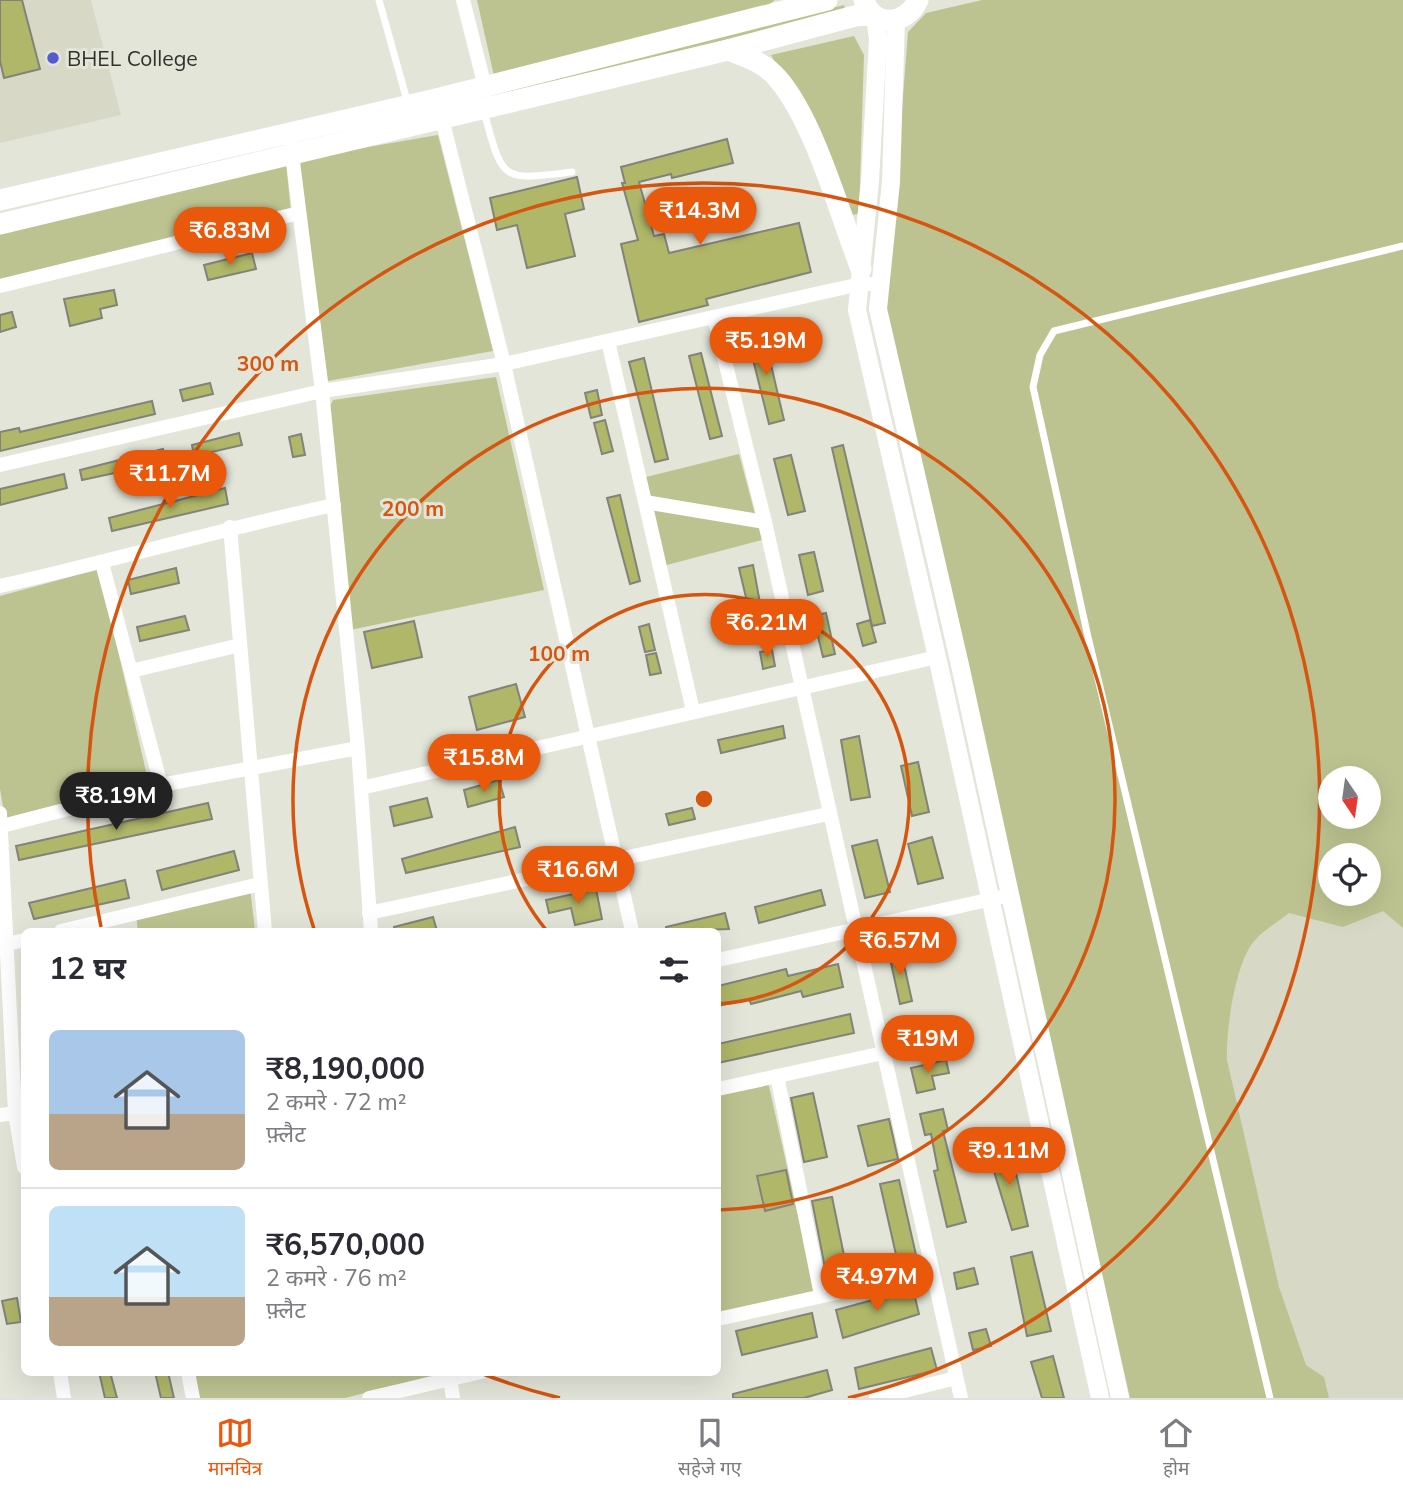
<!DOCTYPE html>
<html lang="hi">
<meta charset="utf-8">
<style>
body{margin:0;font-family:Mulish,"Noto Sans Devanagari",sans-serif;background:#f2f2f3;color:#2b2b33;height:100vh;display:flex;flex-direction:column;font-size:26px;white-space:nowrap}
*{box-sizing:border-box;margin:0}
p{font-size:23px;color:#7c7c81}
.icon{flex:none;width:38px;height:38px;fill:none;stroke:currentColor;stroke-width:2;stroke-linecap:round;stroke-linejoin:round}
.map{position:relative;flex:1;overflow:hidden}
.drawer{position:absolute;left:21px;top:928px;width:700px;height:448px;display:flex;flex-direction:column;background:#fff;border-radius:10px;box-shadow:0 7px 28px #0002}
.drawer>*{flex:none}
.needle{width:46px;rotate:167deg}
.buttons{position:absolute;left:1318px;top:766px;display:grid;gap:14px}
.buttons a{display:grid;place-items:center;width:63px;height:63px;border-radius:50%;background:#fff;box-shadow:0 7px 28px #0002;font-size:35px}
.price{position:absolute;translate:-50% -60px;padding:0 16px;border-radius:24px;background:#ea580c;color:#fff;font-size:23px;line-height:46px;filter:drop-shadow(0 2px 4px #0008)}
.price::after{content:'';position:absolute;left:50%;top:42px;width:21px;height:16px;margin-left:-10px;background:inherit;clip-path:polygon(0 0,100% 0,50% 100%)}
.price.active{background:#222;color:#fff}
ul{padding:0;list-style:none}
li{display:flex;align-items:center;gap:21px;height:175px;padding:0 28px}
li+li{border-top:2px solid #e1e1e2}
li span{display:grid;place-items:center;flex:none;width:196px;height:140px;border-radius:10px;color:#555}
li>.icon{margin-inline-start:auto}
span .icon{width:84px;height:84px;fill:#fffc;stroke-width:1}
li b{font-size:30px}
h2{display:flex;justify-content:space-between;align-items:center;height:84px;padding:0 28px;font-size:30px}
.dock{display:flex;justify-content:space-around;align-items:center;height:98px;border-top:2px solid #e1e1e2;background:#fff;font-size:19px;color:#7c7c81}
.dock a{display:grid;justify-items:center;gap:4px}
.dock .active{color:#ea580c}
.map>svg:first-child{display:block}
.built{fill:#d7d9c6;fill-rule:evenodd}
.green{fill:#bdc390;fill-rule:evenodd}
.building{fill:#b0b769;stroke:#828379;stroke-width:2}
.lines{fill:none;stroke-linecap:round;stroke-linejoin:round}
.service{stroke:#fff;stroke-width:7}
.minor{stroke:#fff;stroke-width:14}
.tertiary{stroke:#fff;stroke-width:18}
.secondary{stroke:#fff;stroke-width:21}
.ring{fill:none;stroke:#d6550f;stroke-width:3.5}
.poi-dot{fill:#545bd2;stroke:#e3e5d9;stroke-width:2.5}
.labels{text-anchor:middle;dominant-baseline:central;stroke-width:6;stroke-linejoin:round;paint-order:stroke}
.poi-label{font-size:21px;fill:#30312c;stroke:#e3e5d9;text-anchor:start}
.centre{fill:#d6550f;stroke:#e3e5d9;stroke-width:3.5}
.ring-label{font-size:21px;text-anchor:middle;font-weight:bold;fill:#d6550f;stroke:#e3e5d9;stroke-width:6;stroke-linejoin:round;paint-order:stroke}
</style>
<div class="map">
<svg width="1403" height="1398" viewBox="0 0 1403 1398">
<rect width="100%" height="100%" fill="#e3e5d9"/>
<g class="built">
<path d="M0,0H91L121,115L0,143Z"/>
<path d="M1403,240V1398H1276L1064,323ZM1330,779H1368V817H1330ZM1330,856H1368V894H1330Z"/>
</g>
<g class="green">
<path d="M477,0H775L764,8L494,76Z"/>
<path d="M982,0H1403V928L1383,911L1343,927L1289,913C1278,922 1264,930 1255,940C1235,962 1226,1030 1227,1060L1279,1287L1306,1365L1324,1377L1329,1398H1130L886,314L908,32L926,13ZM1330,779H1368V817H1330ZM1330,856H1368V894H1330Z"/>
<path d="M844,5L845,11L492,96L491,90Z"/>
<path d="M854,36L864,55L859,214L849,215L824,149L771,55Z"/>
<path d="M438,135L493,351L328,381L298,159Z"/>
<path d="M286,162L291,213L0,284V233Z"/>
<path d="M496,377L544,590L350,630L327,412L333,400Z"/>
<path d="M739,454L762,540L663,566L642,478Z"/>
<path d="M99,569L148,780L5,819L0,789V596Z"/>
<path d="M250,887L255,931H138L136,916Z"/>
<path d="M768,1082L815,1291L718,1314V1094Z"/>
<path d="M194,1372H441L442,1373L345,1398H200Z"/>
</g>
<g class="building">
<path d="M0,0H22L40,69L4,78L0,61Z"/>
<path d="M727,139L733,163L672,178L671,174L639,182L654,236L664,234L669,253L799,223L811,272L706,299L708,305L639,322L621,244L638,240L622,183H625L621,167Z"/>
<path d="M577,177L584,209L565,214L575,256L527,268L517,225L497,230L490,198Z"/>
<path d="M252,253L256,269L208,280L204,265Z"/>
<path d="M114,290L117,305L100,309L102,318L70,326L64,299Z"/>
<path d="M12,312L16,327L0,332V315Z"/>
<path d="M763,331L784,420L769,424L747,335Z"/>
<path d="M701,353L722,436L710,439L689,356Z"/>
<path d="M644,358L668,459L655,462L629,362Z"/>
<path d="M210,383L213,394L183,401L180,390Z"/>
<path d="M597,390L602,415L591,418L585,393Z"/>
<path d="M152,401L155,414L0,451V432L19,428L20,432Z"/>
<path d="M605,420L613,451L602,454L594,423Z"/>
<path d="M239,433L242,445L194,456L192,445Z"/>
<path d="M301,434L305,455L293,457L289,437Z"/>
<path d="M843,445L885,623L872,626L832,448Z"/>
<path d="M163,449L166,462L82,480L80,470Z"/>
<path d="M791,455L805,511L788,515L774,459Z"/>
<path d="M64,474L67,488L0,505V489Z"/>
<path d="M225,488L228,504L112,531L109,518Z"/>
<path d="M620,495L640,581L630,584L607,498Z"/>
<path d="M814,552L823,591L808,595L799,555Z"/>
<path d="M753,565L760,603L748,606L739,568Z"/>
<path d="M176,568L179,583L131,594L128,580Z"/>
<path d="M826,613L835,654L823,657L813,616Z"/>
<path d="M185,616L189,630L140,641L137,627Z"/>
<path d="M870,620L876,642L863,646L857,624Z"/>
<path d="M414,621L422,657L372,668L364,632Z"/>
<path d="M649,624L655,650L645,652L639,627Z"/>
<path d="M772,650L775,666L763,669L760,652Z"/>
<path d="M656,653L661,673L650,675L646,655Z"/>
<path d="M516,684L525,717L477,730L469,697Z"/>
<path d="M783,726L785,738L721,753L718,740Z"/>
<path d="M859,736L870,797L851,800L841,740Z"/>
<path d="M918,762L929,812L912,816L901,766Z"/>
<path d="M499,780L504,797L468,807L464,790Z"/>
<path d="M427,798L432,817L394,826L390,807Z"/>
<path d="M208,803L212,819L19,860L16,846Z"/>
<path d="M692,808L695,819L669,825L666,814Z"/>
<path d="M515,827L520,847L406,873L402,859Z"/>
<path d="M932,837L943,878L918,884L908,844Z"/>
<path d="M877,840L890,892L865,898L852,846Z"/>
<path d="M234,851L239,870L162,890L157,871Z"/>
<path d="M125,880L129,898L34,919L29,903Z"/>
<path d="M596,889L602,919L575,925L571,908L549,913L546,900Z"/>
<path d="M821,890L825,905L759,923L755,907Z"/>
<path d="M725,913L729,929L666,931V927Z"/>
<path d="M433,917L437,931H395L394,927Z"/>
<path d="M901,951L912,1001L900,1004L889,954Z"/>
<path d="M838,964L843,987L803,997L801,991L751,1004L749,999L718,1006V986L786,969L788,976Z"/>
<path d="M850,1014L854,1033L718,1063V1044Z"/>
<path d="M946,1060L949,1073L932,1076L935,1089L917,1093L911,1068Z"/>
<path d="M813,1093L827,1157L804,1162L791,1098Z"/>
<path d="M943,1109L948,1130L943,1131L966,1222L947,1227L934,1171L938,1170L931,1134L925,1135L920,1114Z"/>
<path d="M889,1119L898,1159L868,1166L858,1126Z"/>
<path d="M1010,1147L1028,1226L1012,1230L988,1152Z"/>
<path d="M786,1170L793,1204L765,1211L757,1176Z"/>
<path d="M899,1180L916,1255L897,1259L880,1184Z"/>
<path d="M832,1197L847,1270L826,1273L812,1201Z"/>
<path d="M1032,1252L1051,1331L1027,1336L1011,1257Z"/>
<path d="M974,1268L978,1284L957,1289L954,1273Z"/>
<path d="M913,1289L919,1314L843,1338L836,1310Z"/>
<path d="M17,1298L21,1322L7,1324L2,1301Z"/>
<path d="M812,1313L817,1337L742,1355L736,1331Z"/>
<path d="M986,1329L991,1346L973,1350L969,1333Z"/>
<path d="M931,1348L937,1370L859,1389L855,1368Z"/>
<path d="M1053,1356L1064,1398H1042L1031,1362Z"/>
<path d="M827,1370L832,1390L804,1398H733V1394Z"/>
<path d="M99,1372H110L117,1398H105Z"/>
<path d="M155,1372H168L174,1398H161Z"/>
</g>
<g class="lines">
<g class="service">
<path d="M379,0L408,104"/>
<path d="M484,112C503,181 500,181 572,172"/>
<path d="M1270,1398L1088,637L1033,387L1040,355L1054,331L1403,246"/>
</g>
<g class="minor">
<path d="M463,0L485,87"/>
<path d="M440,111L504,364L632,931"/>
<path d="M291,146L322,391L358,748L371,931"/>
<path d="M0,286L299,213"/>
<path d="M714,317L765,522L961,1398"/>
<path d="M608,341L693,711"/>
<path d="M0,465L322,391L504,364L860,284H880"/>
<path d="M645,502L765,522"/>
<path d="M230,527L265,931"/>
<path d="M0,586C112,561 222,529 334,505"/>
<path d="M131,671L240,645"/>
<path d="M161,785L358,748"/>
<path d="M361,788L937,657"/>
<path d="M0,813L15,1113L24,1167"/>
<path d="M2,826L161,785L102,563"/>
<path d="M369,913L828,814"/>
<path d="M61,931L260,884"/>
<path d="M8,944L24,940"/>
<path d="M718,960L1010,895"/>
<path d="M777,1076L821,1295"/>
<path d="M718,1089L883,1053"/>
<path d="M0,1115L23,1112"/>
<path d="M718,1319L932,1272"/>
<path d="M60,1372L64,1398"/>
<path d="M188,1372L193,1398"/>
<path d="M449,1372L453,1398"/>
<path d="M369,1398L481,1372"/>
<path d="M876,1398L956,1378"/>
</g>
<g class="tertiary">
<path d="M875,17L878,39L870,181L857,310L940,670L1100,1398"/>
<path d="M896,20L891,182L878,309L960,665L1120,1398"/>
</g>
<g class="secondary">
<path d="M864,0C873,29 907,25 918,0"/>
<path d="M728,50C748,57 765,63 779,80C815,123 840,215 861,269"/>
<path d="M0,200L436,99L827,0"/>
<path d="M0,224L728,50L855,16L873,15"/>
</g>
</g>
<g class="ring">
<path d="M547 931A205 205 0 1 1 718 1004"/>
<path d="M314 929A411 411 0 1 1 718 1210"/>
<path d="M560 1398A616 616 0 0 1 478 1372M101 927A616 616 0 1 1 848 1398"/>
</g>
<circle class="poi-dot" cx="53" cy="58" r="7"/>
<g class="labels">
<g class="poi-label">
<text x="67" y="58">BHEL College</text>
</g>
</g>
<circle cx="704" cy="799" r="10" class="centre"/>
<g class="ring-label">
<text x="268" y="371">300 m</text>
<text x="413" y="516">200 m</text>
<text x="559" y="661">100 m</text>
</g>
</svg>
<div class="buttons">
<a><svg class="needle" viewBox="-14 -14 28 28"><path d="M0-13l5 13h-10z" fill="#e53935"/><path d="M0 13l5-13h-10z" fill="#7c7c81"/></svg></a>
<a><svg class="icon" aria-label="locate" viewBox="0 0 24 24"><circle cx="12" cy="12" r="6"/><path d="M12 2v4M12 18v4M2 12h4M18 12h4"/></svg></a>
</div>
<b class="price" style="left:700px;top:247px">₹14.3M</b>
<b class="price" style="left:230px;top:267px">₹6.83M</b>
<b class="price" style="left:766px;top:377px">₹5.19M</b>
<b class="price" style="left:170px;top:510px">₹11.7M</b>
<b class="price" style="left:767px;top:659px">₹6.21M</b>
<b class="price" style="left:484px;top:794px">₹15.8M</b>
<b class="price active" style="left:116px;top:832px">₹8.19M</b>
<b class="price" style="left:578px;top:906px">₹16.6M</b>
<b class="price" style="left:900px;top:977px">₹6.57M</b>
<b class="price" style="left:928px;top:1075px">₹19M</b>
<b class="price" style="left:1009px;top:1187px">₹9.11M</b>
<b class="price" style="left:877px;top:1313px">₹4.97M</b>
<section class="drawer">
<h2>12 घर<svg class="icon" aria-label="filters" viewBox="0 0 24 24"><path d="M4 7h16M4 17h16"/><circle cx="9" cy="7" r="2"/><circle cx="15" cy="17" r="2"/></svg></h2>
<ul>
<li><span style="background:linear-gradient(#a9c7e8 60%,#b9a48a 0)"><svg class="icon" aria-label="home" viewBox="0 0 24 24"><path d="M3 11l9-7 9 7M6 9v11h12V9"/></svg></span><div><b>₹8,190,000</b><p>2 कमरे · 72 m²</p><p>फ़्लैट</p></div></li>
<li><span style="background:linear-gradient(#bfe0f5 65%,#b9a48a 0)"><svg class="icon" aria-label="home" viewBox="0 0 24 24"><path d="M3 11l9-7 9 7M6 9v11h12V9"/></svg></span><div><b>₹6,570,000</b><p>2 कमरे · 76 m²</p><p>फ़्लैट</p></div></li>
</ul>
</section>
</div>
<nav class="dock">
<a class="active"><svg class="icon" aria-label="map" viewBox="0 0 24 24"><path d="M3 6l6-2 6 2 6-2v14l-6 2-6-2-6 2zM9 4v14M15 6v14"/></svg>मानचित्र</a>
<a><svg class="icon" aria-label="saved" viewBox="0 0 24 24"><path d="M7 4h10v16l-5-4-5 4z"/></svg>सहेजे गए</a>
<a><svg class="icon" aria-label="home" viewBox="0 0 24 24"><path d="M3 11l9-7 9 7M6 9v11h12V9"/></svg>होम</a>
</nav>
